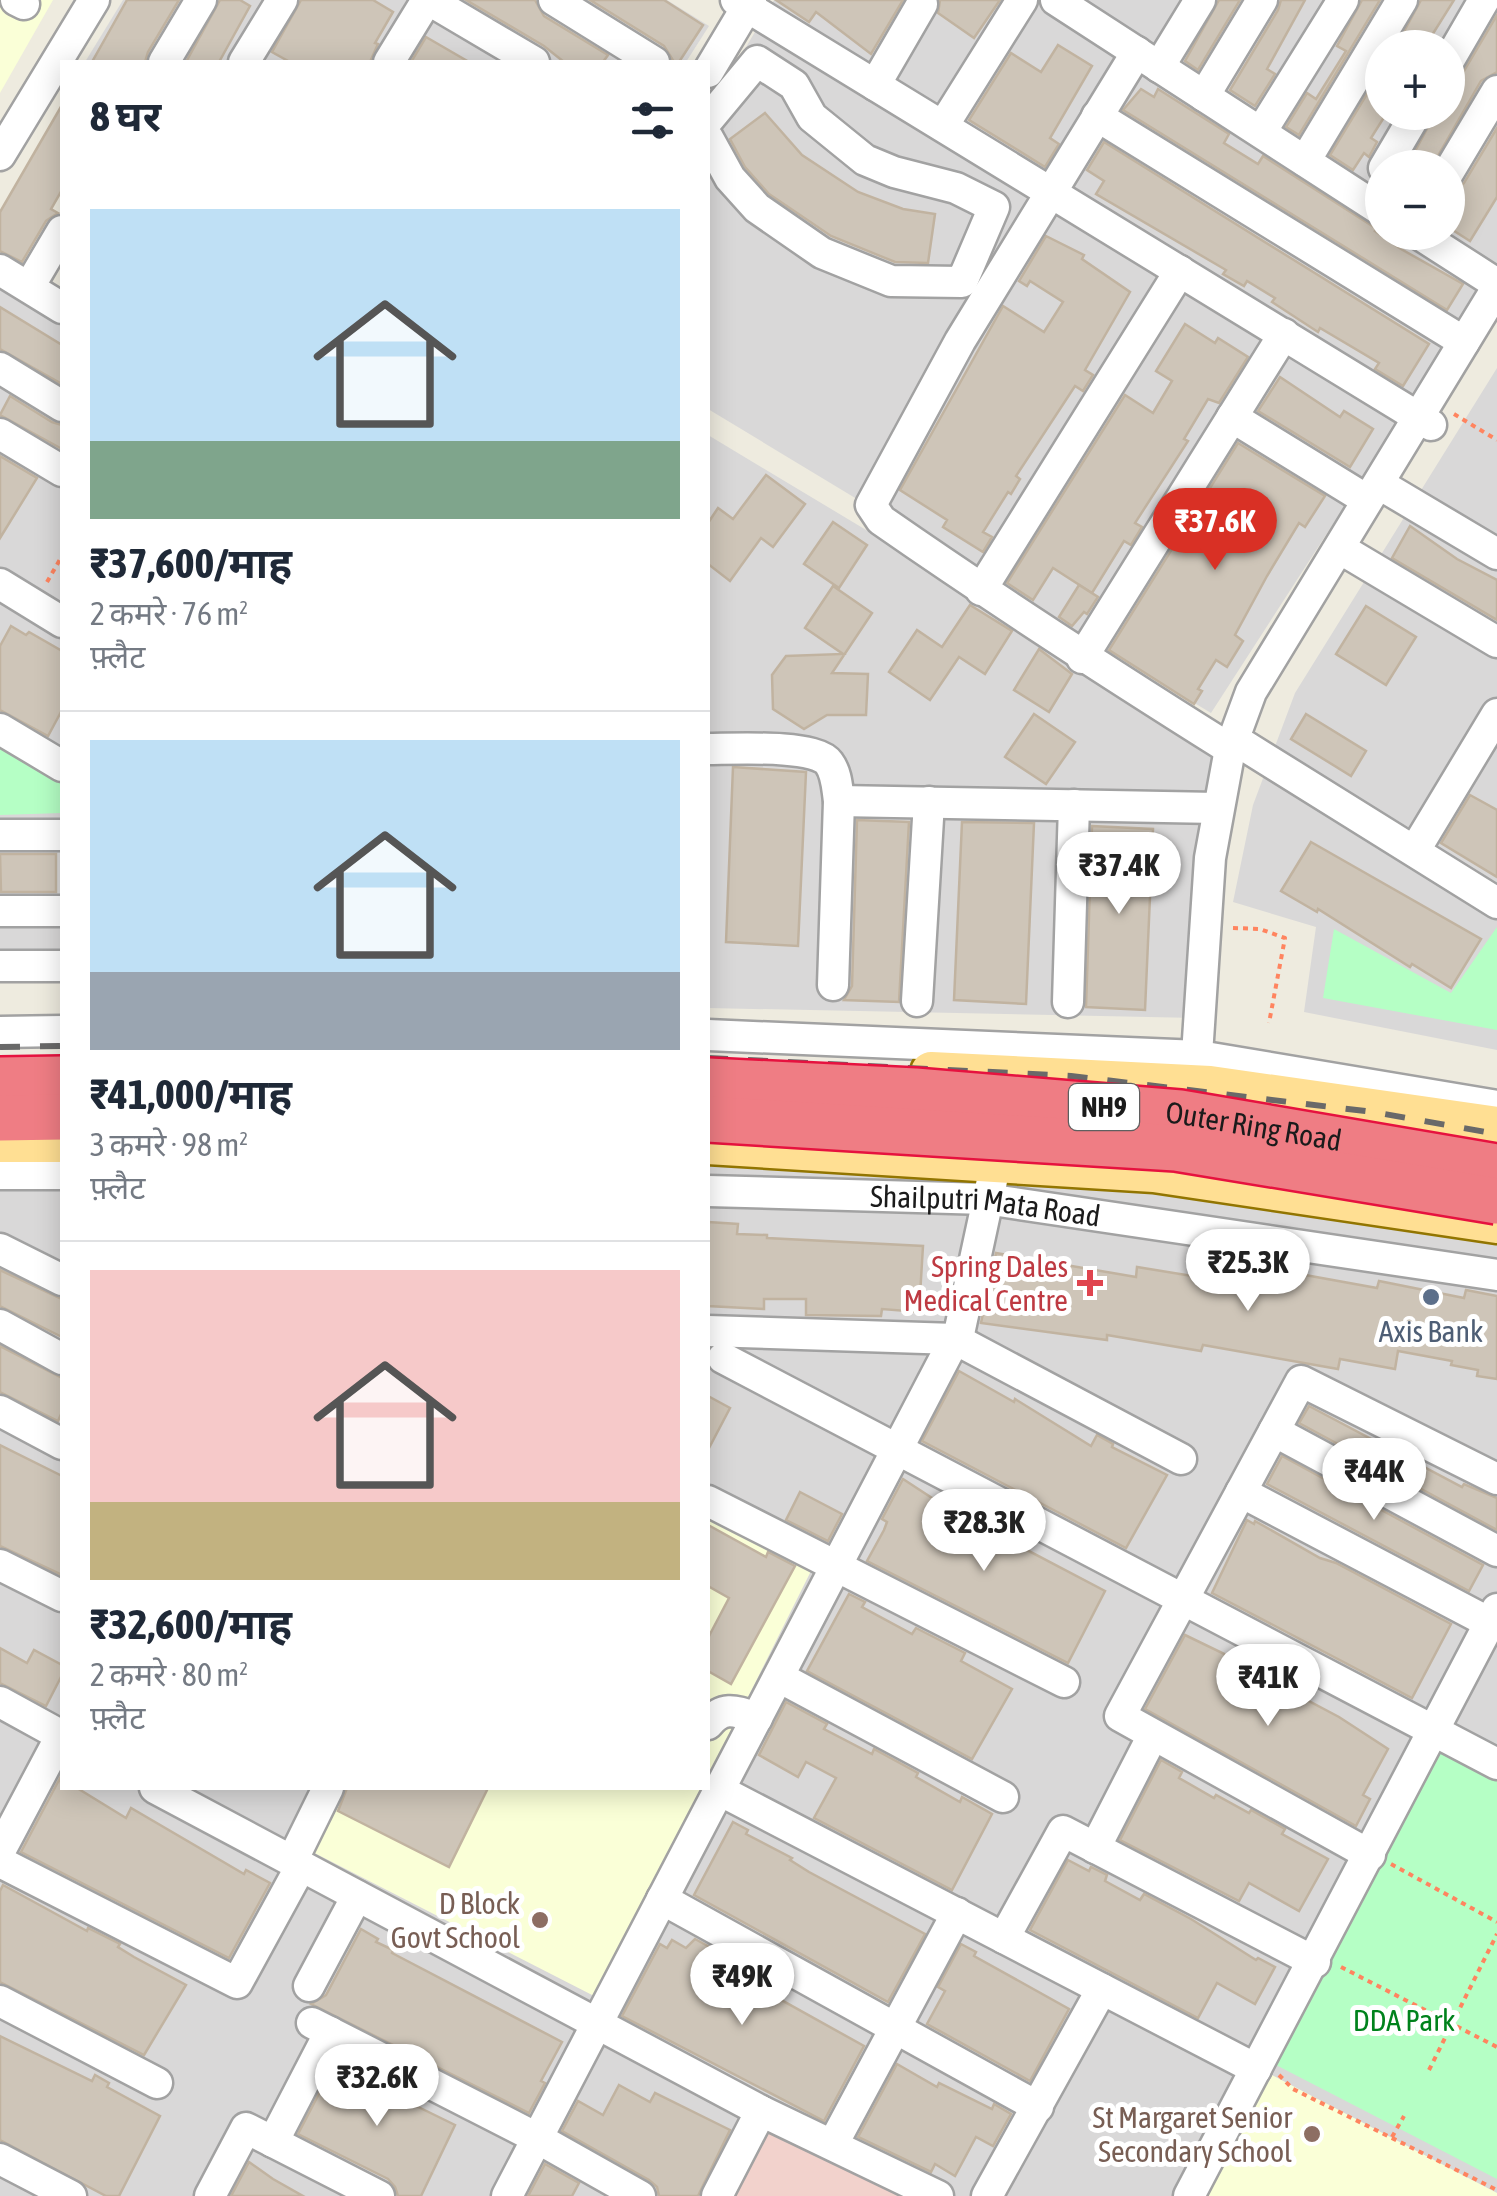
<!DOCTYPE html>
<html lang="hi">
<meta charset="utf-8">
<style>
body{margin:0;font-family:"Asap Condensed","Noto Sans Devanagari",sans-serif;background:#f2f2f3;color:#1f2937;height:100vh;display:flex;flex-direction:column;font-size:38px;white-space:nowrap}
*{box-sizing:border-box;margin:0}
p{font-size:32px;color:#747a83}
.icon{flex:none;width:55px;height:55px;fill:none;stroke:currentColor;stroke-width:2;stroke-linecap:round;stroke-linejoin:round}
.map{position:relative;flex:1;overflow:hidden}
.drawer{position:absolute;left:60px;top:60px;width:650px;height:1730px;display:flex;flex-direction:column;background:#fff;border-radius:0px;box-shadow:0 5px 25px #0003}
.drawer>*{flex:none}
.controls{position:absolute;left:1365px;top:30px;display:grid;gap:20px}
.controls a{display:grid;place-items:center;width:100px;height:100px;border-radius:50%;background:#fff;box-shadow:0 5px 25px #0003;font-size:50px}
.price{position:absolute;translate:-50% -85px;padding:0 22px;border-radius:35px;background:#fff;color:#222;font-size:32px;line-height:65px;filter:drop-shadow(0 2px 5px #0008)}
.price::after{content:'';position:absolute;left:50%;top:60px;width:30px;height:22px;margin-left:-15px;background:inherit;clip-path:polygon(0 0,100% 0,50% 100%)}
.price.on{background:#d93025;color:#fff}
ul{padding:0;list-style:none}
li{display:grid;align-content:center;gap:20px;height:530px;padding:0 30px}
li+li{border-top:2px solid #e0e1e3}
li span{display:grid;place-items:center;height:310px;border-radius:0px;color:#555}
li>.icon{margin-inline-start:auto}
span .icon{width:180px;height:180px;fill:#fffc;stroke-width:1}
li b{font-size:42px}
h2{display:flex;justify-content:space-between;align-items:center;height:120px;padding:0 30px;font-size:42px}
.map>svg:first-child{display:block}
.residential{fill:#d9d8d8;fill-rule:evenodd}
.commercial{fill:#f2d2cc}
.education{fill:#faffd7}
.park{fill:#b5ffc5}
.building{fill:#cec5b8;stroke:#c1b3a0;stroke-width:2.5}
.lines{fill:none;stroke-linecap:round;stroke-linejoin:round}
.minor-casing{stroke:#a2a2a2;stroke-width:35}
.major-casing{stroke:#927500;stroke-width:45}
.highway-casing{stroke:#e6123f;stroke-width:50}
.path{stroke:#ff845f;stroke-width:4;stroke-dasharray:5 5;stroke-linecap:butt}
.minor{stroke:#fff;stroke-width:30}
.major{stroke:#ffdf93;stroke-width:40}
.highway{stroke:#ef7d84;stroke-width:45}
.rail{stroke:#696969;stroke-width:6;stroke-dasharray:20 20;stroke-linecap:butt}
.highway-bridge-casing{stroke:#e6123f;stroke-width:50;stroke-linecap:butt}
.highway-bridge{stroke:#ef7d84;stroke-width:45}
.health-dot{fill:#e0444e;stroke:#fff;stroke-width:4}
.service-dot{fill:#5c6f8a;stroke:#fff;stroke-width:4}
.education-dot{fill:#8d6e63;stroke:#fff;stroke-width:4}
.labels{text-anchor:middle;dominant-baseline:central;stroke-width:10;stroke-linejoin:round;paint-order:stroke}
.shield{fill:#fff;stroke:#5f5f5f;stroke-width:2.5}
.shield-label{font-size:28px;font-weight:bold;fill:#1b1b1b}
.street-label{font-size:30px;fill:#1b1b1b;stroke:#fff}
.health-label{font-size:30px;fill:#be3a42;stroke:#fff;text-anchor:end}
.service-label{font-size:30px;fill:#4e5e75;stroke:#fff}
.education-label{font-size:30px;fill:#785e54;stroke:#fff;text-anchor:end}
.park-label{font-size:30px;fill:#00821c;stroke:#fff}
</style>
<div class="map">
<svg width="1497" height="2196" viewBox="0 0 1497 2196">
<rect width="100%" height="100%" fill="#eeebdf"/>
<g class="residential">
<path d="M123,0H667L709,26L686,62H85Z"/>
<path d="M774,0H1497V270L1211,713L708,409V111ZM1382,48H1448V112H1382ZM1382,168H1448V232H1382Z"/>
<path d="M0,289L62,327V980L0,981Z"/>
<path d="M1497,368V1050L1304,1012L1316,927L1233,902L1253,805L1295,693Z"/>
<path d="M708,435L1224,745L1197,1018L708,1008Z"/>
<path d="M708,1152L1019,1172L1497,1239V2196H0V1158L62,1157V1788H708Z"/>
</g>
<path class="commercial" d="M764,2127L898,2196H729Z"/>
<g class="education">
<path d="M0,0H53L0,93Z"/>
<path d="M708,1506L816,1561L708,1777Z"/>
<path d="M321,1788H702L596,1997L293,1842Z"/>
<path d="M1270,2074L1497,2193V2196H1208Z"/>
</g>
<g class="park">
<path d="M0,731L62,768V813L0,815Z"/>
<path d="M1497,927V1030L1323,998L1334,929L1451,993Z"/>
<path d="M1438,1747L1497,1777V2179L1276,2065Z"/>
</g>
<g class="building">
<path d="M127,0H179L148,52L145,62H92Z"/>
<path d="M220,0H240L250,6L219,62H186Z"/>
<path d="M301,0H373L393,12L375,43L378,44L370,62H290L272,52Z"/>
<path d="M466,0H535L544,16L608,55L603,62H564L544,46Z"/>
<path d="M590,0H664L703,25L679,62H674L664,46Z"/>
<path d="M776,0H903L871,54L816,12L809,22Z"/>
<path d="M940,0H1000L974,38L938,13Z"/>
<path d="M1219,0H1240L1198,70L1185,61Z"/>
<path d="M1281,0H1305L1267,69L1275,74L1255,106L1230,90L1278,10Z"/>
<path d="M1362,0H1380L1299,135L1286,127L1307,93L1316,99L1346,51L1337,46Z"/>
<path d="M1421,0H1454L1424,48H1395Z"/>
<path d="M1497,15V72L1481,81L1431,168H1406L1436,112H1448V82L1464,71Z"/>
<path d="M426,37L469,62H411Z"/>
<path d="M1058,45L1092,66L1050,138L1059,144L1045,167L969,120L1011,53L1041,72Z"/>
<path d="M1382,69L1383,119L1371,138L1377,142L1369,157L1364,153L1353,170L1330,155Z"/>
<path d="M1141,89L1154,97L1158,89L1229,134L1224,143L1258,164L1263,156L1377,229L1375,231L1401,249L1463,284L1447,310L1123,110Z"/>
<path d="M62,105V190L51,209L58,213L46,221L22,262L0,251V212Z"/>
<path d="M765,113L802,155L858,192L903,209L935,214L928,263L895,262L831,236L769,194L745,167L730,139Z"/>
<path d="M1497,128V197L1470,241L1448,227V192L1456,190L1464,183Z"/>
<path d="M1104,142L1429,344L1403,386L1375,369L1379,363L1320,328L1318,332L1272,302L1275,298L1247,281L1244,286L1223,274L1226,270L1096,194L1104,181L1087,170Z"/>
<path d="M1046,236L1084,255L1082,259L1130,292L1085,370L1093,375L1083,391L1075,386L1016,476L1020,479L1011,494L1008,492L983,532L992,537L983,552L943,527L947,520L900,490L1003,306L1044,332L1063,302L1030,281L1027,286L1019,281Z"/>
<path d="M0,307L62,345V384L0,349Z"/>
<path d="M1185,324L1215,343L1218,338L1248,357L1219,403L1208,399L1184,439L1188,441L1135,523L1142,527L1131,545L1124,541L1092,593L1053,568L1033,600L1007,583L1125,395L1153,413L1172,381L1156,371Z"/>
<path d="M1280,377L1340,417L1344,411L1373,429L1350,467L1258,411Z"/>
<path d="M10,396L52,422L62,425V449L0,415Z"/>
<path d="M1238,443L1325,496L1305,527L1299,523L1267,576L1235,635L1243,641L1227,667L1216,660L1198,689L1202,691L1194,704L1109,650Z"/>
<path d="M0,456L37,478L0,538Z"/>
<path d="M766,475L805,504L773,547L761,538L730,581L708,564V523L718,508L733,519Z"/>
<path d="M833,522L867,545L839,588L804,564Z"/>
<path d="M1410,526L1457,559L1497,580V620L1392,558Z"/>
<path d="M1079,585L1098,597L1087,614L1084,612L1072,626L1059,617Z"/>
<path d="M833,586L872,613L832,673L868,674L866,715H827L804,729L773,709L772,675L786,656L843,654L805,628Z"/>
<path d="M970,605L1012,631L985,674L959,657L930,700L889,672L917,630L942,647Z"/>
<path d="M1366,606L1416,637L1386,685L1336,654Z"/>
<path d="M11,626L26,635L29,632L62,651V710L48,736L0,710V646Z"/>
<path d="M1039,649L1072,674L1049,712L1014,690Z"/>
<path d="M1034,714L1075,742L1046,784L1005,757Z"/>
<path d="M1306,714L1366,751L1351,776L1291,739Z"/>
<path d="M733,767L806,772L798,946L726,942Z"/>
<path d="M1470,795L1497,810V877L1441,843Z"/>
<path d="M857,820L909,822L899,1002L844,1000L852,986Z"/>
<path d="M962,822L1034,823L1026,1004L954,1000Z"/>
<path d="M1092,826L1153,829L1145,1010L1086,1007Z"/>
<path d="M1311,842L1481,939L1451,988L1412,964L1410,967L1318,909L1317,912L1281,891Z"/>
<path d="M0,854H56V892H1Z"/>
<path d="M708,1222L738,1224L737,1234L767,1235V1238L923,1246L919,1312L882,1309L881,1316L806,1315V1299H764V1309L708,1306Z"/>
<path d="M996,1253L1136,1277L1137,1267L1223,1281L1225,1271L1292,1282L1294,1273L1377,1288L1379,1281L1464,1298L1466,1290L1497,1296V1379L1477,1376L1478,1370L1451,1365L1452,1361L1398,1351L1395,1369L1340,1359L1338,1369L1203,1345L1201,1351L1107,1335V1340L981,1323Z"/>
<path d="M0,1270L62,1299V1337L0,1306Z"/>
<path d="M0,1346L62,1378V1412L58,1421L0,1392Z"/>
<path d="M959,1371L1014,1402L1015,1399L1091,1446L1097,1435L1113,1444L1112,1447L1167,1475L1126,1548L922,1441Z"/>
<path d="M708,1396L730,1408L708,1450Z"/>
<path d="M1309,1406L1462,1487L1464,1484L1497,1498V1530L1299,1423Z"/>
<path d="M0,1445L62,1476V1575L0,1546Z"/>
<path d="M1282,1456L1483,1565L1469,1591L1267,1484Z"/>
<path d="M903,1479L935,1500L933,1504L989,1535L1005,1541L1006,1539L1105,1591L1068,1663L867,1561L884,1530L887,1522L882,1519Z"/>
<path d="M800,1492L842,1514L828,1541L786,1520Z"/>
<path d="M1247,1520L1254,1524L1255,1521L1320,1558L1336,1563L1451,1624L1412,1698L1212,1593Z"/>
<path d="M708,1525L766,1557L768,1552L795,1566L731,1684L708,1671V1638L729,1598L708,1586Z"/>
<path d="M849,1594L865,1602L862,1607L912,1634L916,1628L965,1653L961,1661L1012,1689L972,1759L807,1671Z"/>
<path d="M1185,1635L1241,1662L1254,1672L1339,1717L1388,1749L1363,1795L1370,1799L1356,1826L1145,1709Z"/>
<path d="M0,1648L27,1663L34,1650L62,1665V1675L46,1706L0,1683Z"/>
<path d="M786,1702L827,1724L824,1729L872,1754L874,1749L918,1773L916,1777L960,1802L962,1797L992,1814L952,1890L814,1818L836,1778L806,1762L798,1777L759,1755Z"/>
<path d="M1161,1760L1182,1772L1179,1778L1214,1798L1216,1795L1249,1813L1251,1810L1285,1829L1282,1834L1328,1859L1299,1911L1249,1883L1239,1901L1120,1840Z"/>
<path d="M60,1778L62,1788H77L126,1818L131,1808L244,1874L246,1870L270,1883L229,1958L21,1852Z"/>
<path d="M347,1788H488L449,1867L338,1811Z"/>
<path d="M733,1822L748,1830L746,1834L792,1858L790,1860L809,1872L925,1934L888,2002L694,1895Z"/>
<path d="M1068,1860L1089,1871L1091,1867L1107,1875L1105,1881L1140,1900L1144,1894L1191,1919L1256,1960L1258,1958L1275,1967L1255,2004L1217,1983L1198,2018L1030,1930Z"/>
<path d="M3,1885L87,1931L88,1928L120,1944L118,1947L134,1957L186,1985L144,2055L0,1982V1891Z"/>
<path d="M361,1929L378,1939L376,1942L393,1950L392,1953L562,2042L541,2081L545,2083L529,2113L311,2004L326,1995Z"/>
<path d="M695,1939L728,1957L722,1967L864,2046L824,2121L622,2016L660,1944L667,1948L672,1940L686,1948Z"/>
<path d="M961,1944L976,1952L974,1956L1069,2009L1030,2081L927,2024L945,1991L938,1987Z"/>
<path d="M0,2036L92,2081L95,2075L109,2083L107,2087L160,2116L119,2196H106L0,2140Z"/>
<path d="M338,2057L391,2085L389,2090L402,2099L455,2125L421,2196H398L395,2187L388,2179L298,2134Z"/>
<path d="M897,2064L937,2087L939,2083L992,2109L994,2104L1011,2114L993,2146L976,2137L955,2176L935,2164L931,2172L858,2137Z"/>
<path d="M619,2085L650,2102L655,2093L730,2130L698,2196H659L657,2187L649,2180L562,2131L578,2101L603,2115Z"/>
<path d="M249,2162L273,2179L303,2196H231Z"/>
<path d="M545,2164L579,2183L572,2196H528Z"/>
</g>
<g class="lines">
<defs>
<g id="minor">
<path d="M16,0L24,4"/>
<path d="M429,0L534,62"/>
<path d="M554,0L654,62"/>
<path d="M736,0L1431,425"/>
<path d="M1056,0L1382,211"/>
<path d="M1137,52L960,341L871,505L881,520C996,600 1112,675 1230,749"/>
<path d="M164,62L201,0"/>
<path d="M244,62L282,0"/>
<path d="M389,62L427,0"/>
<path d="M1448,62L1484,0"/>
<path d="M1159,67L1200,0"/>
<path d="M708,72L751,0"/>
<path d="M875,85L922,4"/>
<path d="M1204,96L1262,0"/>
<path d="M1097,116L1464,342"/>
<path d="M708,120L757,61L794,85L812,117L865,160L894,172L956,188L994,207L962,282L891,281L822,253L757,208L730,178L708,138"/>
<path d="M943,126L1022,0"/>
<path d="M1261,132L1343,0"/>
<path d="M0,155L94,0"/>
<path d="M1305,161L1402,0"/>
<path d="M1384,168L1417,112"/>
<path d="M1448,173L1497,91"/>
<path d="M1416,232L1497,284"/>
<path d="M0,270L62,308"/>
<path d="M29,287L62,231"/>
<path d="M0,368L62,406"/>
<path d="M1232,417L1367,500"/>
<path d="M0,434L62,471"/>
<path d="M1391,491L1497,554"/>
<path d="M1351,555L1497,642"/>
<path d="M0,584L62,622"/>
<path d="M981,590L1180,271"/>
<path d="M1082,658L1284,334"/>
<path d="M0,729L62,766"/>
<path d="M1245,746L1497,903"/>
<path d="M708,749C732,749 816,744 829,763C837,774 837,788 839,801L833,985"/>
<path d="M839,801L1217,808"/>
<path d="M0,835H62"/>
<path d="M1415,850L1497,714"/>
<path d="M0,911H62"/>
<path d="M0,966H62"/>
<path d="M917,1001L929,802"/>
<path d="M1068,1002L1074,805"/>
<path d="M0,1032L62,1031"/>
<path d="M708,1035L1199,1056L1497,1106"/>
<path d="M1195,1085L1210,858L1230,749L1251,692L1497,288"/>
<path d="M0,1174H62"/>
<path id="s1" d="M708,1191L986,1199L1497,1275"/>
<path d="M0,1249L62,1280"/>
<path d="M0,1325L62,1359"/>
<path d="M708,1331L955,1339L1181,1459"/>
<path d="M723,1358L1497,1764"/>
<path d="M0,1411L62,1444"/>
<path d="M1274,1431L1497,1551"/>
<path d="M1241,1492L1490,1623"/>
<path d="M708,1501L1064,1682"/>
<path d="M0,1565L62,1596"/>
<path d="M779,1677L1003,1797"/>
<path d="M0,1702L62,1736"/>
<path d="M708,1724C723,1705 736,1711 757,1718"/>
<path d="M155,1788L761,2111L938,2196"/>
<path d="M719,1790L1256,2069"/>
<path d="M1095,1848L1153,1735"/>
<path d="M0,1851L62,1734"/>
<path d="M1370,1855L1120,1716L1301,1381L1497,1479"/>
<path d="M292,1861L328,1788"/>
<path d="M0,1862L237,1983L301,1866"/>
<path d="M662,1899L1038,2107"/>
<path d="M1004,1938L1063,1831L1315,1962"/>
<path d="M309,1986L357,1896"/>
<path d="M0,2001L157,2083"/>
<path d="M312,2023L537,2138L640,2196"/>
<path d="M273,2142L330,2032"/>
<path d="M833,2144L957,1913"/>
<path d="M0,2159L71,2196"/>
<path d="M210,2196L246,2128L379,2196"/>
<path d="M507,2196L960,1329L996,1162"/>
<path d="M717,2196L761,2111"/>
<path d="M987,2196L1102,1989"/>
<path d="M1189,2196L1497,1609"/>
</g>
<g id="major">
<path d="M931,1072L1210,1086L1497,1127"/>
<path d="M0,1142H62"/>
<path d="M708,1144L1154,1172L1497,1223"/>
</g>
<g id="highway">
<path d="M0,1080L62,1079"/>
<path d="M0,1118L62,1117"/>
</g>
</defs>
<use href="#minor" class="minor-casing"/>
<use href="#major" class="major-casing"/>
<use href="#highway" class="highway-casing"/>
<g class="path">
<path d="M1454,414L1497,440"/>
<path d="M47,582L62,556"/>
<path d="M1233,928L1260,929L1285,938L1269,1023"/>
<path d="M1391,1864L1497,1922"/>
<path d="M1341,1967L1497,2047"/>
<path d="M1429,2070L1497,1934"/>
<path d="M1279,2075L1293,2089L1497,2190"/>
<path d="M1392,2137L1404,2116"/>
</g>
<use href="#minor" class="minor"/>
<use href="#major" class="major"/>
<use href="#highway" class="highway"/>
<g class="rail">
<path d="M0,1047L62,1046"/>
<path d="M708,1058L1071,1076L1373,1112L1497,1134"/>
</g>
<defs>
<g id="highway-bridge">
<path id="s2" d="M708,1081L915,1091L1180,1113L1497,1167"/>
<path d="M708,1119L1176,1148L1497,1201"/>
</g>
</defs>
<use href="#highway-bridge" class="highway-bridge-casing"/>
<use href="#highway-bridge" class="highway-bridge"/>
</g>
<path class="health-dot" d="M1085 1268h10v10h10v10h-10v10h-10v-10h-10v-10h10z"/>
<circle class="service-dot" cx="1431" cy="1297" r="10"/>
<g class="education-dot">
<circle cx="540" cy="1920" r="10"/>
<circle cx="1312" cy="2134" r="10"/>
</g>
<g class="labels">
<rect class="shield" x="1069" y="1084" width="70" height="46" rx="8"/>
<g class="shield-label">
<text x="1104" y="1107">NH9</text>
</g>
<g class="street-label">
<text stroke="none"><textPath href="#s2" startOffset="548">Outer Ring Road</textPath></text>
<text stroke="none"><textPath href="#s1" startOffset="278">Shailputri Mata Road</textPath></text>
</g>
<g class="health-label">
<text x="1068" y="1266">Spring Dales<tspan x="1068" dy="34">Medical Centre</tspan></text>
</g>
<g class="service-label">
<text x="1431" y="1331">Axis Bank</text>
</g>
<g class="education-label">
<text x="520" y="1903">D Block<tspan x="520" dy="34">Govt School</tspan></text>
<text x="1292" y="2117">St Margaret Senior<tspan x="1292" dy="34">Secondary School</tspan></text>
</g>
<g class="park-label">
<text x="1404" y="2020">DDA Park</text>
</g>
</g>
</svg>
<div class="controls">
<a>+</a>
<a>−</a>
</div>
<b class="price on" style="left:1215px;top:573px">₹37.6K</b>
<b class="price" style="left:1119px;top:917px">₹37.4K</b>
<b class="price" style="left:1248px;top:1314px">₹25.3K</b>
<b class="price" style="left:1374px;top:1523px">₹44K</b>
<b class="price" style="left:984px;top:1574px">₹28.3K</b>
<b class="price" style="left:1268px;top:1729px">₹41K</b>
<b class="price" style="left:742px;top:2028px">₹49K</b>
<b class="price" style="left:377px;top:2129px">₹32.6K</b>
<section class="drawer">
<h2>8 घर<svg class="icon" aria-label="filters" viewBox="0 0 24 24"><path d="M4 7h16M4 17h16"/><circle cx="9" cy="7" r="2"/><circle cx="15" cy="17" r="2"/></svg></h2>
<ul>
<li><span style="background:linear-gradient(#bfe0f5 75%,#7fa58c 0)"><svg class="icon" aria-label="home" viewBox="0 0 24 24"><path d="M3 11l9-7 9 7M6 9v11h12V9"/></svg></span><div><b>₹37,600/माह</b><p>2 कमरे · 76 m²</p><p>फ़्लैट</p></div></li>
<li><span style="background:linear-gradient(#bfe0f5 75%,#9aa5b1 0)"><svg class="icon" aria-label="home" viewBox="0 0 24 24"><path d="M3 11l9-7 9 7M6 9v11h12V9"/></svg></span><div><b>₹41,000/माह</b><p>3 कमरे · 98 m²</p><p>फ़्लैट</p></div></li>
<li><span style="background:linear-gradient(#f6c9c9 75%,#c2b280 0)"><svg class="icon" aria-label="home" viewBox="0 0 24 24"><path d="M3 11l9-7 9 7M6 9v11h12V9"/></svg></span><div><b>₹32,600/माह</b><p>2 कमरे · 80 m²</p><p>फ़्लैट</p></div></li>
</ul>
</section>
</div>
